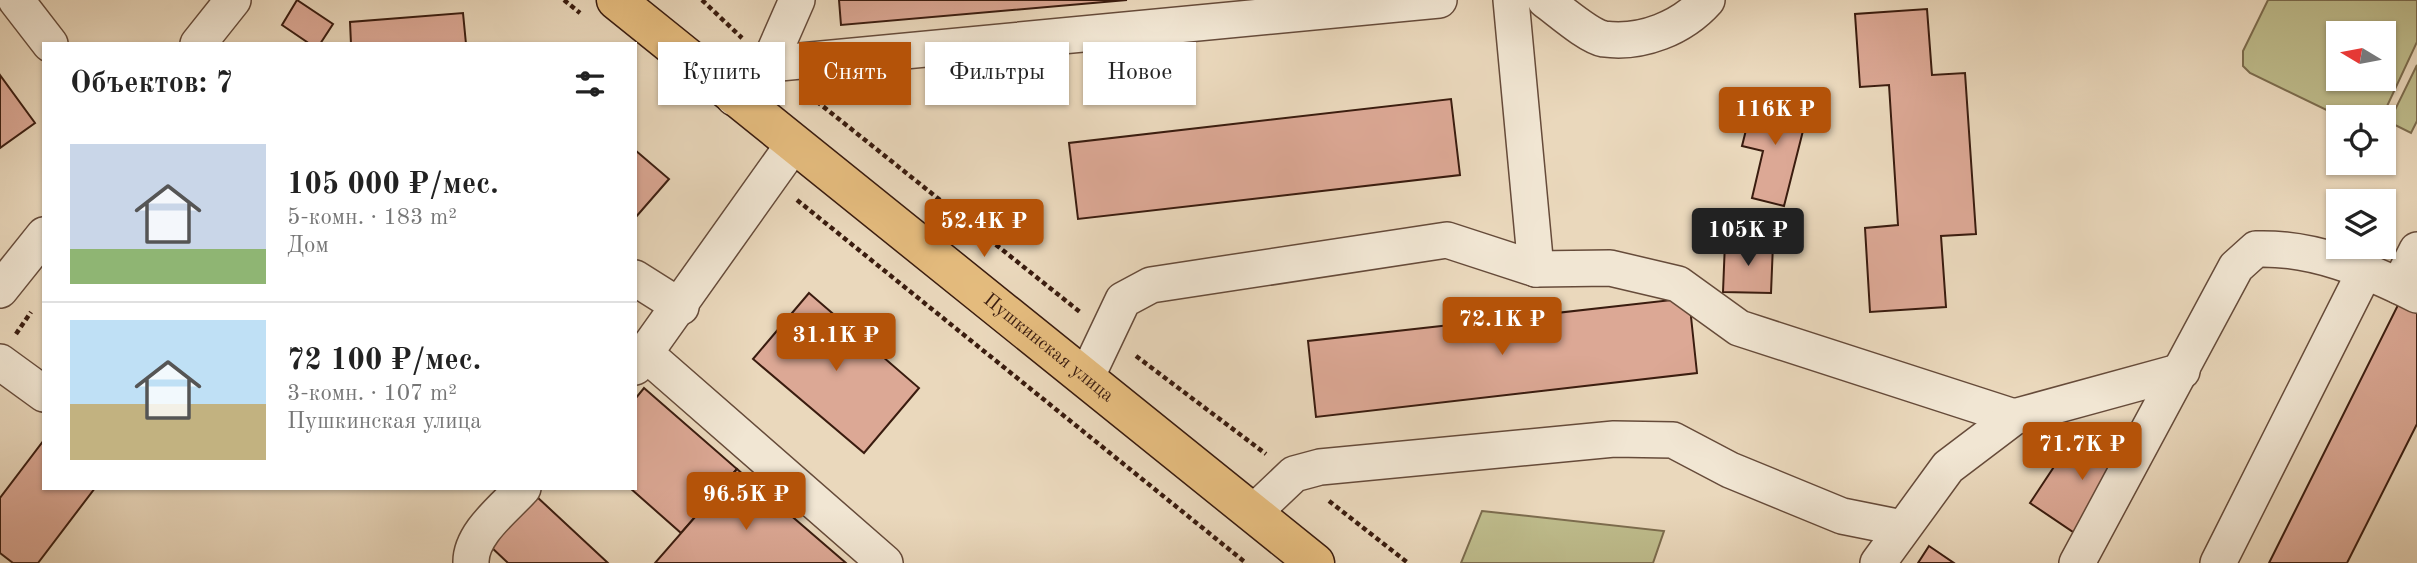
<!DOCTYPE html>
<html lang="ru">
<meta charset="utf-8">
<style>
body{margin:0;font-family:"Old Standard TT",serif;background:#f6f6f6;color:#222;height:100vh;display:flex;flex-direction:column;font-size:26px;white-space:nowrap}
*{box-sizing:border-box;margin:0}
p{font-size:23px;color:#767676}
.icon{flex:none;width:38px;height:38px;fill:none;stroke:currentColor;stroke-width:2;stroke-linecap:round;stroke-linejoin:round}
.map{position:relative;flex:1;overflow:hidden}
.sheet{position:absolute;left:42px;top:42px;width:595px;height:448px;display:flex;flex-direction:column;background:#fff;border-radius:0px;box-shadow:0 2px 5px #0004}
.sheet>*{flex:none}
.banner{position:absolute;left:658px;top:42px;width:665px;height:63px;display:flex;gap:14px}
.needle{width:46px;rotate:280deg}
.buttons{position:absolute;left:2326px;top:21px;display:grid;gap:14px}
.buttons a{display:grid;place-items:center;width:70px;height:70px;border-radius:0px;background:#fff;box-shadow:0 2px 5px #0004;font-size:35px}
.price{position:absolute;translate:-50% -60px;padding:0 16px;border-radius:7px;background:#b45309;color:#fff;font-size:23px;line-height:46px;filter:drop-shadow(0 2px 4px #0008)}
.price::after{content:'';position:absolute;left:50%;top:42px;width:21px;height:16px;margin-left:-10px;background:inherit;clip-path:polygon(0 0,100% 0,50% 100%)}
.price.current{background:#222;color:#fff}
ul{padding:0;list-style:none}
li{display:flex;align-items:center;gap:21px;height:175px;padding:0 28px}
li+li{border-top:2px solid #e0e0e0}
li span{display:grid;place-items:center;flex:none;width:196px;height:140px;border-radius:0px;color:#555}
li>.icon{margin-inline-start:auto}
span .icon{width:84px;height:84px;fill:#fffc;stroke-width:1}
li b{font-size:30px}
h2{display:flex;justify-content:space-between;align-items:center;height:84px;padding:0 28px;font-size:30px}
.tag{padding:0 24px;border-radius:0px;background:#fff;box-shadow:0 2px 5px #0004;font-size:24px;line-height:63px}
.tag.current{background:#b45309;color:#fff}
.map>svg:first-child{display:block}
.green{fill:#bebc8c;stroke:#7c6c4e;stroke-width:2;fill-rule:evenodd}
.building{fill:#dca895;stroke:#3a1c0f;stroke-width:2}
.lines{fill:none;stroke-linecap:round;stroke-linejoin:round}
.minor-casing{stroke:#664b3a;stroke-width:38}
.major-casing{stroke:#3a1c0f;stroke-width:41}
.path{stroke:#3a1c0f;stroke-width:4.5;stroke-dasharray:5 3.5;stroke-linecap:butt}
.minor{stroke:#f1e6d3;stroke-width:35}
.major{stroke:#e5bc7e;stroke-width:38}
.labels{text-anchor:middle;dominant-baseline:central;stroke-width:7;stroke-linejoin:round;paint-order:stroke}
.street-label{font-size:19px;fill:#3a1c0f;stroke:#f1e6d3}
</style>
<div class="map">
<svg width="2417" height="563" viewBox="0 0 2417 563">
<rect width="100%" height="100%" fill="#ead8bc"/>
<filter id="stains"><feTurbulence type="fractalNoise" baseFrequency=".00286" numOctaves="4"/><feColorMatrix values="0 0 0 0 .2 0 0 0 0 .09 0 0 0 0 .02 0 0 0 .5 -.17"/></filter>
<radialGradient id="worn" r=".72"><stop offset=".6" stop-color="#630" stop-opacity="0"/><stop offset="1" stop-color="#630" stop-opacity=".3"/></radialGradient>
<g class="green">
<path d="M2268,0H2417V42L2382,117H2341L2250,73L2243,66V51ZM2338,33H2384V79H2338Z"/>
<path d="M2417,65V121L2411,133L2389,122Z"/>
<path d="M1482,511L1664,531L1653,563H1461Z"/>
</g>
<g class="building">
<path d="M297,0L333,24L320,44H310L282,25Z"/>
<path d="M839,0H1127L841,25Z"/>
<path d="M1927,9L1932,75L1965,73L1976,234L1941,236L1946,307L1870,312L1865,228L1898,225L1889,85L1860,87L1855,14Z"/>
<path d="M463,13L466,44H351L350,22Z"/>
<path d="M0,75L35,123L0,148Z"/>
<path d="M1754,98L1808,111L1784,206L1752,198L1763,151L1742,146Z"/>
<path d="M1451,99L1460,175L1078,219L1069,143Z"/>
<path d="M635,150L669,179L635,218Z"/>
<path d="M1725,242L1773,244L1771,293L1723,292Z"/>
<path d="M809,293L919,388L864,453L753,359Z"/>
<path d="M1689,298L1697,373L1316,417L1308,341Z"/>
<path d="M2399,303L2417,312V424L2347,563H2269Z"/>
<path d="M644,388L737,469L681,533L630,488H635V399Z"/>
<path d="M2081,426L2133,460L2082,538L2030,503Z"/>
<path d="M44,440V488H95L38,563H13L0,553V498Z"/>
<path d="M737,469L846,563H655Z"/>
<path d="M536,496L608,563H508L490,546Z"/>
<path d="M1929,546L1954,563H1918Z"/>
</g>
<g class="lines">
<defs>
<g id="minor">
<path d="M16,0L50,44"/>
<path d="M1511,0L1536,269"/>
<path d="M1545,0C1559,10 1588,36 1604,39C1642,44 1682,28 1707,0"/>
<path d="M198,44L233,0"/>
<path d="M769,64L797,0"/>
<path d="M734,98L742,77L769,64L1439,0"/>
<path d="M635,278L681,307"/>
<path d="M2399,286L2417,250"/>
<path d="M0,290L44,235"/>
<path d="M647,355L885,563"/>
<path d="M0,362L44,394"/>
<path d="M635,367L793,145"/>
<path d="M1086,378L1123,300L1151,285L1447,240L1536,269L1610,268L1678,284L1739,328L2014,417"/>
<path d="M1254,512L1294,474L1320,467L1614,439L1673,440L1730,470L1842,516L1902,528"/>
<path d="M471,563C470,534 505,508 523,488"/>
<path d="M1878,563L1948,467L2014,417L2182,371"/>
<path d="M2077,563L2236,267L2256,249C2313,247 2367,270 2417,295"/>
<path d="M2218,563L2365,271"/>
</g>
<g id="major">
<path id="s1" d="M616,0L1315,563"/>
</g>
</defs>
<use href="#minor" class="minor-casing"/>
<use href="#major" class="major-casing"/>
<g class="path">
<path d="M564,0L580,13"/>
<path d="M702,0L742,38"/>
<path d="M810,96L1080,312"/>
<path d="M797,200L1246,563"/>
<path d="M16,334L31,312"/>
<path d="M1136,356L1266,454"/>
<path d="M1329,501L1408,563"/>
</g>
<use href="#minor" class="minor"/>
<use href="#major" class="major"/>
</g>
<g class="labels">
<g class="street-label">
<text stroke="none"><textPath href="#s1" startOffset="555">Пушкинская улица</textPath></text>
</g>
</g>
<rect width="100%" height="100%" filter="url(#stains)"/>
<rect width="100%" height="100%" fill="url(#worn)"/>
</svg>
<div class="buttons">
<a><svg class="needle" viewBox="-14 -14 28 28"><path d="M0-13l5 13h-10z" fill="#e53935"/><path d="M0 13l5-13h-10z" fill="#767676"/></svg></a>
<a><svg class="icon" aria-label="locate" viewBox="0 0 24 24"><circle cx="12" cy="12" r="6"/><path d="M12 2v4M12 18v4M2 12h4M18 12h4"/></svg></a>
<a><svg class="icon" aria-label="layers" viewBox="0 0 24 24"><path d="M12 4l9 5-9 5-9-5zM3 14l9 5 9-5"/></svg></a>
</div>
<b class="price" style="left:1775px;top:147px">116K ₽</b>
<b class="price" style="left:984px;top:259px">52.4K ₽</b>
<b class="price current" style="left:1748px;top:268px">105K ₽</b>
<b class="price" style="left:1502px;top:357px">72.1K ₽</b>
<b class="price" style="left:836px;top:373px">31.1K ₽</b>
<b class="price" style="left:2082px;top:482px">71.7K ₽</b>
<b class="price" style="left:746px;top:532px">96.5K ₽</b>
<div class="banner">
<a class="tag">Купить</a>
<a class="tag current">Снять</a>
<a class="tag">Фильтры</a>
<a class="tag">Новое</a>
</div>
<section class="sheet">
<h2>Объектов: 7<svg class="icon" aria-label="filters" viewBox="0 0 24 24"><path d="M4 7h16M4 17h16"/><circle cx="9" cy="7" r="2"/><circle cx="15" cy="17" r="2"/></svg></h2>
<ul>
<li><span style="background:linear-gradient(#c9d6e8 75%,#8fb573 0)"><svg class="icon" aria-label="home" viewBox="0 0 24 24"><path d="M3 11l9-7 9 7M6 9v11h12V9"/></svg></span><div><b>105 000 ₽/мес.</b><p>5-комн. · 183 m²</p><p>Дом</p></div></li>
<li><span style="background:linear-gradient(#bfe0f5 60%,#c2b280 0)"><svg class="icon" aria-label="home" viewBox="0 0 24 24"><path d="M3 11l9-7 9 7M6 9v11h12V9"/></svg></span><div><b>72 100 ₽/мес.</b><p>3-комн. · 107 m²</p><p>Пушкинская улица</p></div></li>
</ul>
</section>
</div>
